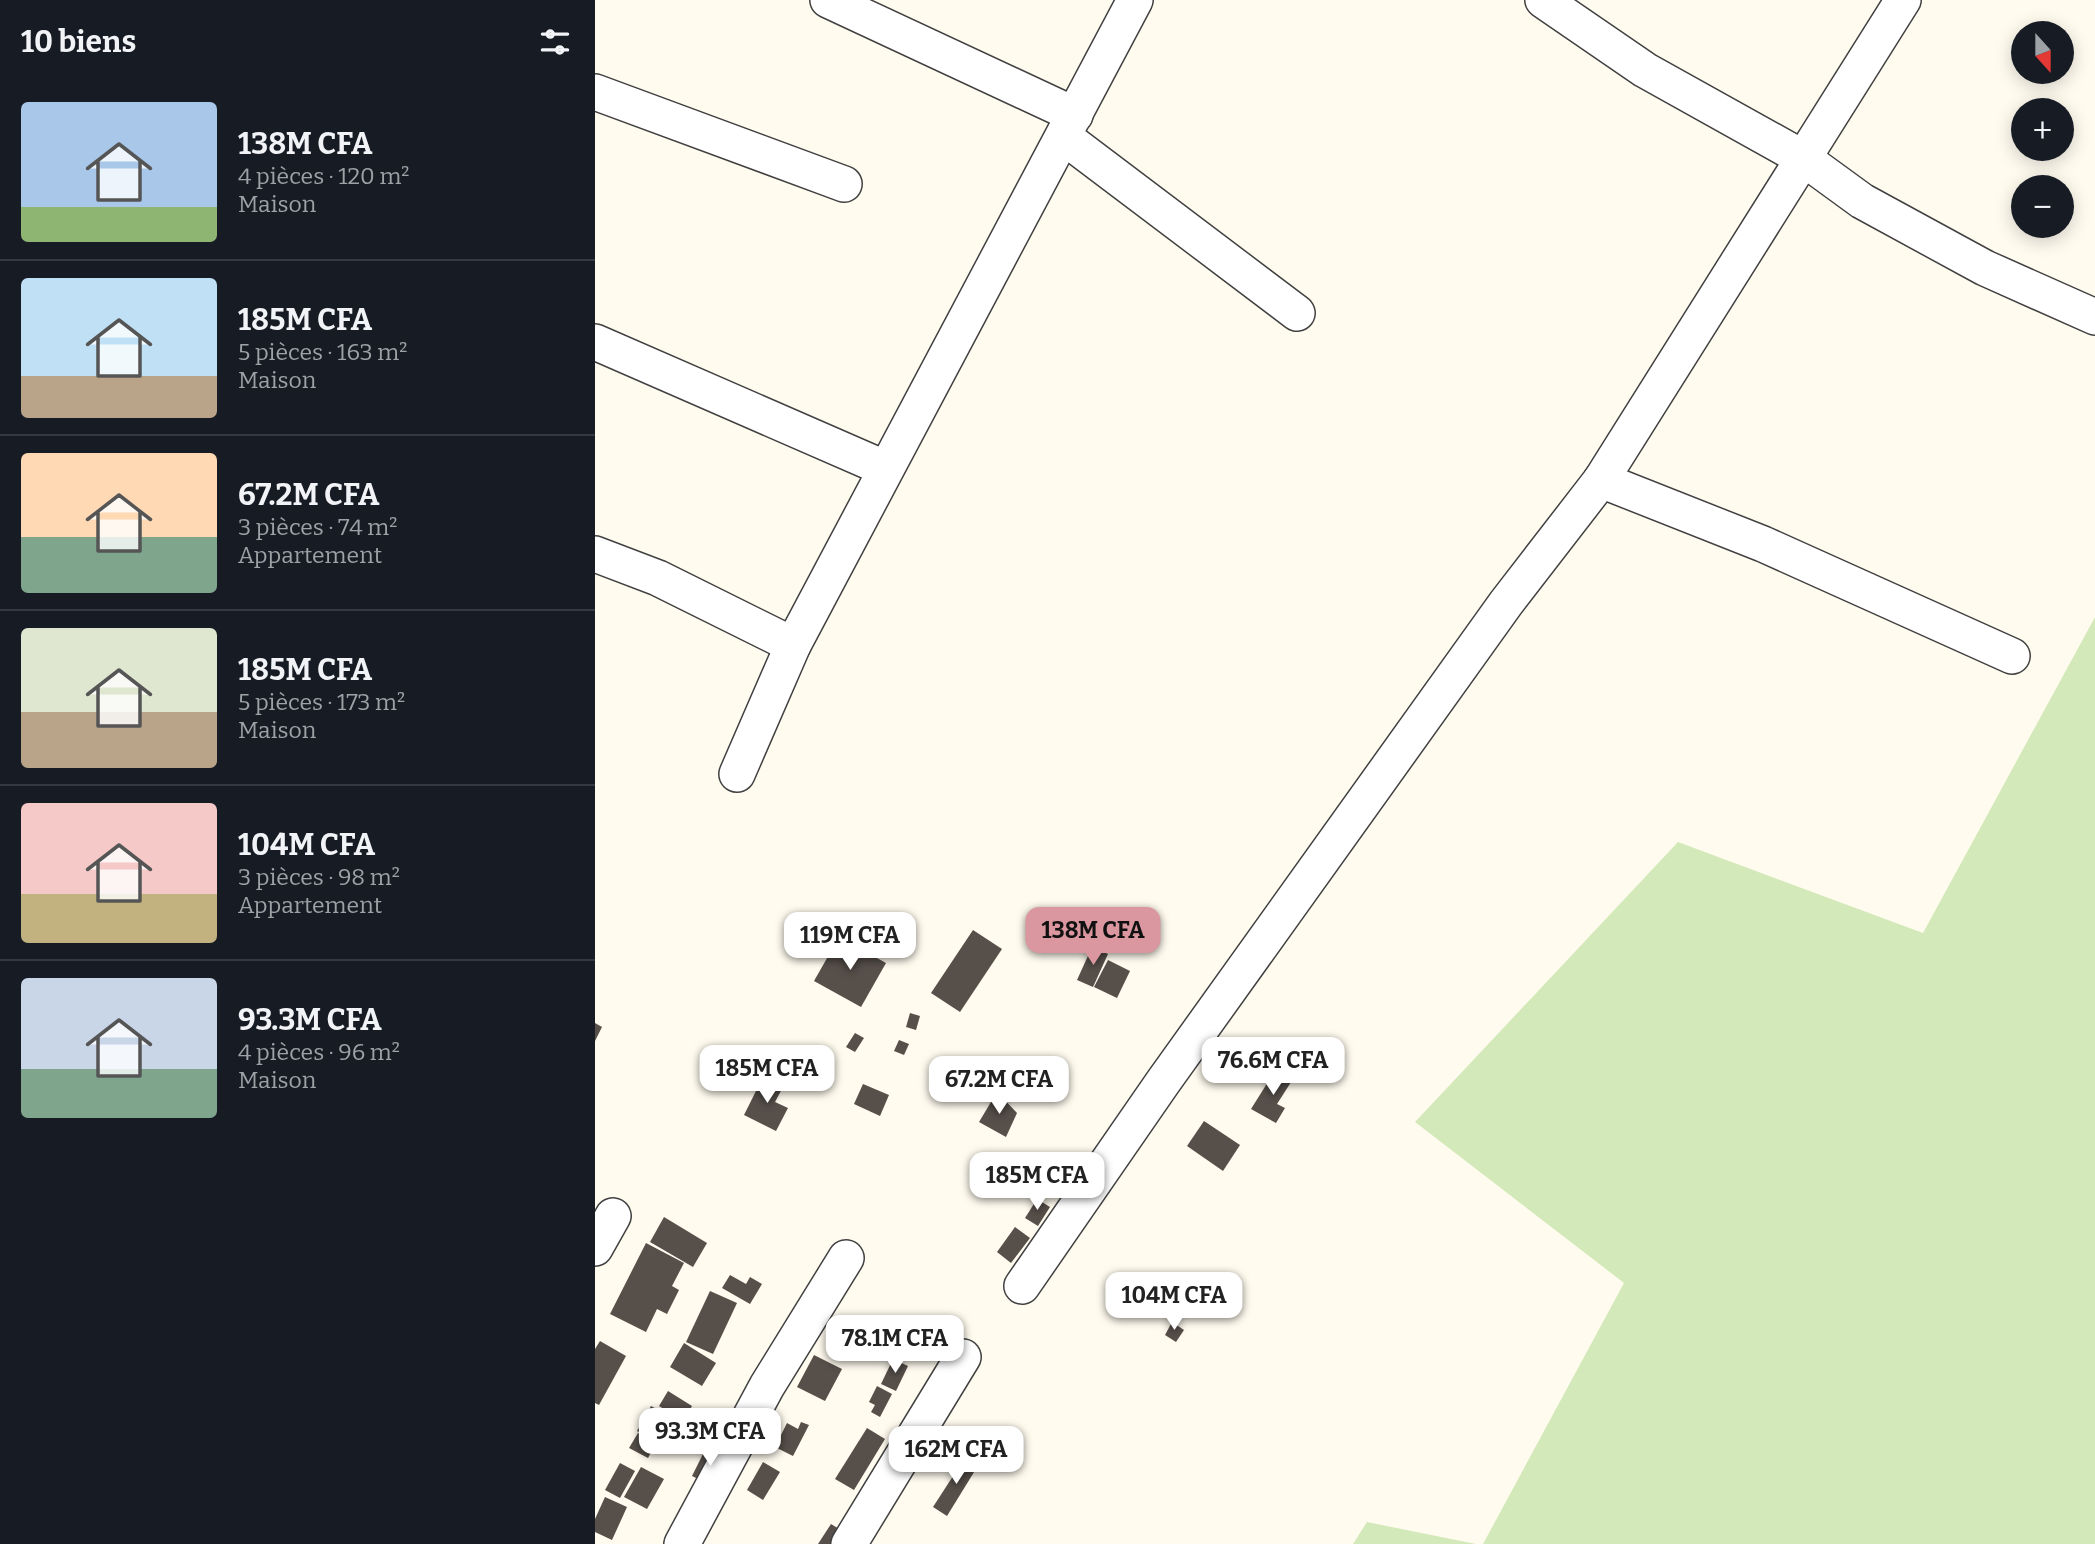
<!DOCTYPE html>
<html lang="fr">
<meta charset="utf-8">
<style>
body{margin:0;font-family:Bitter,serif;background:#20242c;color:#f1f3f6;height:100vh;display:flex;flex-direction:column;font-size:26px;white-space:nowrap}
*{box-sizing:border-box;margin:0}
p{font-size:23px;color:#9ea1a6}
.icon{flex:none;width:38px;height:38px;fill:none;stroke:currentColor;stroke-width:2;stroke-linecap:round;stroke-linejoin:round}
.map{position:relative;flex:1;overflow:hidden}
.side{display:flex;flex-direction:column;background:#171b24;width:595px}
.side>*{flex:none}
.needle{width:46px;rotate:159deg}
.controls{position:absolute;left:1416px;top:21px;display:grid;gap:14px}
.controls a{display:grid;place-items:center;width:63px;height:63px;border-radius:50%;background:#171b24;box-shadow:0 4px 18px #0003;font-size:35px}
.price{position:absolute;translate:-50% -60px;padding:0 16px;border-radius:14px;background:#fff;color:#222;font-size:23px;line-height:46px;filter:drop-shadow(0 2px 4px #0008)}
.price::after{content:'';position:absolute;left:50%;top:42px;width:21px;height:16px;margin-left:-10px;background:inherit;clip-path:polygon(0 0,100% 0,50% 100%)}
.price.current{background:#da979f;color:#111}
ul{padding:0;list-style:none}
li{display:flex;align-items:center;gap:21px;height:175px;padding:0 21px}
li+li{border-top:2px solid #363941}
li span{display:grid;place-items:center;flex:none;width:196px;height:140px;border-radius:7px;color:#555}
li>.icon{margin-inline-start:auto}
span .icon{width:84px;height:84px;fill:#fffc;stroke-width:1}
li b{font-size:30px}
h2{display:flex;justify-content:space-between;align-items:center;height:84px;padding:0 21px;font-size:30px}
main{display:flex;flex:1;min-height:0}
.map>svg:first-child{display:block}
.green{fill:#d4e9b9}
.building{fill:#564f4a}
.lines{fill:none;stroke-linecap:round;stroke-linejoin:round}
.street-casing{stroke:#414141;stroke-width:38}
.street{stroke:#fff;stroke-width:35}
</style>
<main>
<section class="side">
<h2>10 biens<svg class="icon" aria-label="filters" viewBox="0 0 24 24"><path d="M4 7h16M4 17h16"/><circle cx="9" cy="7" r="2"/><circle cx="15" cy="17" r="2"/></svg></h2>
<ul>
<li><span style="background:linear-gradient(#a9c7e8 75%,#8fb573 0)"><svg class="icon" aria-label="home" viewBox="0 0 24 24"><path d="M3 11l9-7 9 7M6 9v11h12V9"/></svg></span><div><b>138M CFA</b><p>4 pièces · 120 m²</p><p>Maison</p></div></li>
<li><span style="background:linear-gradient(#bfe0f5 70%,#b9a48a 0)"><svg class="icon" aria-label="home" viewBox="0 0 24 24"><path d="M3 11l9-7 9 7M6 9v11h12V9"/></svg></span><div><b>185M CFA</b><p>5 pièces · 163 m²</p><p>Maison</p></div></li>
<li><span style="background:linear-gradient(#ffd9b3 60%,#7fa58c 0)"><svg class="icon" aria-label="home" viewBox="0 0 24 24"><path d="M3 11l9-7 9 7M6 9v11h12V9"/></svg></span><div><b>67.2M CFA</b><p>3 pièces · 74 m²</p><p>Appartement</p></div></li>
<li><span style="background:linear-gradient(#dfe7d0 60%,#b9a48a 0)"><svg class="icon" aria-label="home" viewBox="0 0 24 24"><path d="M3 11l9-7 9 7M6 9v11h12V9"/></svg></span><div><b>185M CFA</b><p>5 pièces · 173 m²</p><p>Maison</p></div></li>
<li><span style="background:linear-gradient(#f6c9c9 65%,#c2b280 0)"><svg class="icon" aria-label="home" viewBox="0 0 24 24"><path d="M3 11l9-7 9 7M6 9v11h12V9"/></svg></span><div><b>104M CFA</b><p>3 pièces · 98 m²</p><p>Appartement</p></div></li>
<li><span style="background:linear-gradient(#c9d6e8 65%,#7fa58c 0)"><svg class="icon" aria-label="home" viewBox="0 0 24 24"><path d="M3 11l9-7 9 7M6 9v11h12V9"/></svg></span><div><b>93.3M CFA</b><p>4 pièces · 96 m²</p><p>Maison</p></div></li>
</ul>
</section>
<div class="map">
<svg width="1500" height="1544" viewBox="0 0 1500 1544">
<rect width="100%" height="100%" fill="#fffbef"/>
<g class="green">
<path d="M1500,617V1544H888L1029,1283L820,1122L1083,842L1328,933Z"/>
<path d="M772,1522L881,1544H758Z"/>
</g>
<g class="building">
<path d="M378,930L407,949L365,1012L336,993Z"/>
<path d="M244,937L291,963L266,1007L219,981Z"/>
<path d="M497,947L513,954L498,987L482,980Z"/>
<path d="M513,960L535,971L522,998L499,987Z"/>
<path d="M315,1013L325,1016L321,1030L311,1027Z"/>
<path d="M0,1023L7,1027L0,1041Z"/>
<path d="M260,1033L269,1038L260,1052L251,1047Z"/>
<path d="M304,1040L314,1044L309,1055L299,1051Z"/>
<path d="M681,1069L698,1079L682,1104L690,1108L681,1123L656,1109Z"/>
<path d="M168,1077L188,1087L180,1102L193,1108L181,1131L149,1115Z"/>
<path d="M268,1084L294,1095L285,1116L259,1104Z"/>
<path d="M402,1092L422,1113L411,1137L384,1122Z"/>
<path d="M609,1121L645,1145L628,1171L592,1146Z"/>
<path d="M442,1199L455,1207L443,1226L430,1218Z"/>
<path d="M69,1217L112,1243L98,1267L55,1242Z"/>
<path d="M420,1227L435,1238L416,1263L402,1252Z"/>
<path d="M51,1243L89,1263L77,1286L84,1290L72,1314L62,1309L51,1332L15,1314Z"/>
<path d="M135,1275L151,1284L155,1277L167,1284L155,1304L127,1288Z"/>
<path d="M115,1291L142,1303L118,1354L91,1342Z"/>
<path d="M577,1322L589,1330L581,1342L570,1335Z"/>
<path d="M5,1341L31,1356L4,1405L0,1403V1349Z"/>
<path d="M89,1343L121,1363L107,1386L75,1367Z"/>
<path d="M219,1355L247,1369L230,1401L202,1387Z"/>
<path d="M298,1359L313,1366L301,1391L286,1384Z"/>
<path d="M282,1386L297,1394L285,1417L276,1412L280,1405L274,1402Z"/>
<path d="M73,1391L97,1406L88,1421L64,1406Z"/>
<path d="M56,1406L83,1421L70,1446L42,1431Z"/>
<path d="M206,1422L214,1425L198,1456L180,1447L192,1423L203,1429Z"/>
<path d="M272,1428L290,1439L259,1490L240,1479Z"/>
<path d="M43,1433L61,1443L53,1458L34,1448Z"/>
<path d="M112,1446L129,1455L124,1489L97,1476Z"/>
<path d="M371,1456L384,1464L352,1516L338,1507Z"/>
<path d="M168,1462L185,1472L168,1500L152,1490Z"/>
<path d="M25,1463L40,1471L25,1498L10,1490Z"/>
<path d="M46,1467L69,1479L52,1509L29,1497Z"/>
<path d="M10,1497L32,1507L17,1540L0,1532V1519Z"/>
<path d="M236,1524L254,1535L249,1544H223Z"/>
</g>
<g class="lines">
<defs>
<g id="street">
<path d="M233,0L480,115"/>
<path d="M948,0L1050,70L1208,158L1267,201L1390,268L1500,317"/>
<path d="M0,92L249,184"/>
<path d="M469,137L702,313"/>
<path d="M0,342L289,468"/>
<path d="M1006,480L1168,544L1417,656"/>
<path d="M0,554L63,578L198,645"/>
<path d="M142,774L198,645L540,0"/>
<path d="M0,1248L18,1216"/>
<path d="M427,1286L568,1082L911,603L1006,480L1308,0"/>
<path d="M87,1544L172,1386L251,1258"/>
<path d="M254,1544L368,1357"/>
</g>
</defs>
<use href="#street" class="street-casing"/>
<use href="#street" class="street"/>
</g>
</svg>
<div class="controls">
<a><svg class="needle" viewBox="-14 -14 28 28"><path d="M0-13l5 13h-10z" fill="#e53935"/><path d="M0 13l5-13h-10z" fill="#9ea1a6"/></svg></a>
<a>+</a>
<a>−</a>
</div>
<b class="price current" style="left:498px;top:967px">138M CFA</b>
<b class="price" style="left:255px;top:972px">119M CFA</b>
<b class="price" style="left:678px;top:1097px">76.6M CFA</b>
<b class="price" style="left:172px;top:1105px">185M CFA</b>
<b class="price" style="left:404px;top:1116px">67.2M CFA</b>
<b class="price" style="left:442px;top:1212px">185M CFA</b>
<b class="price" style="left:579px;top:1332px">104M CFA</b>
<b class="price" style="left:300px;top:1375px">78.1M CFA</b>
<b class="price" style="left:115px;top:1468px">93.3M CFA</b>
<b class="price" style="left:361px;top:1486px">162M CFA</b>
</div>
</main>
